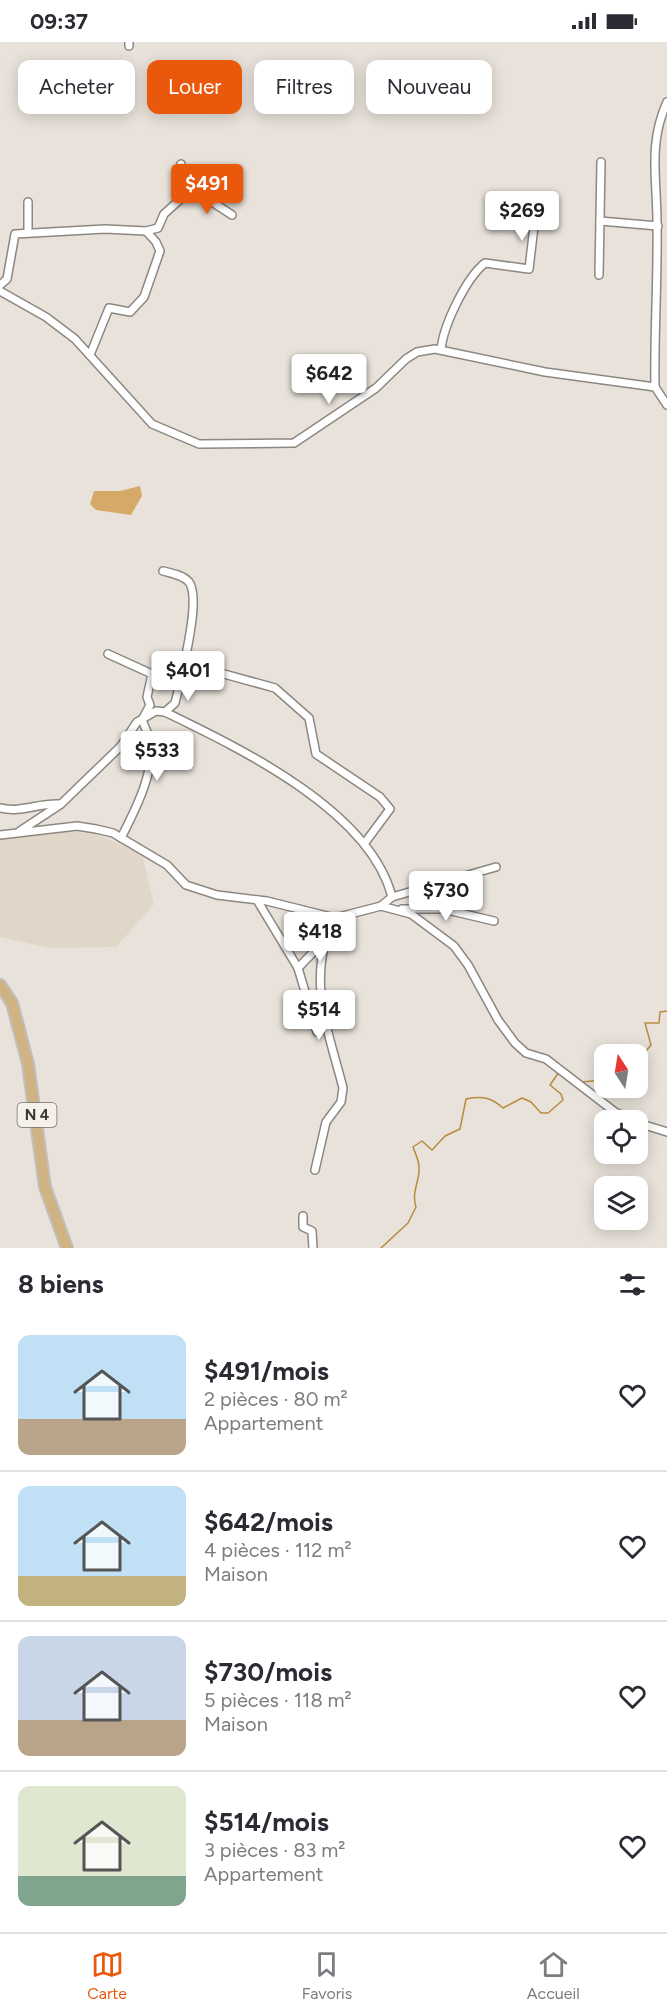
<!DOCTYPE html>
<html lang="fr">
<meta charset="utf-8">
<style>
body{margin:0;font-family:Figtree,sans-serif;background:#f2f2f3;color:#2b2b33;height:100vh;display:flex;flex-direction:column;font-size:22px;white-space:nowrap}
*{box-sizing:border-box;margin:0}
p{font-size:20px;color:#7c7c81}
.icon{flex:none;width:33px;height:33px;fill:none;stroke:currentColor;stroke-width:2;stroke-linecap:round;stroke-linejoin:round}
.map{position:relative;height:1206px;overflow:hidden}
.details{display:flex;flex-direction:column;background:#fff;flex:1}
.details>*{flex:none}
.top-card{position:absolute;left:18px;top:18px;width:632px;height:54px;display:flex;gap:12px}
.needle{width:39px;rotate:348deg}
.buttons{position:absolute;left:594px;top:1002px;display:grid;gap:12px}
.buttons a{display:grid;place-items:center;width:54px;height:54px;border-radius:12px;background:#fff;box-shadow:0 3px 15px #0003;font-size:30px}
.price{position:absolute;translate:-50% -51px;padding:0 14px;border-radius:6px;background:#fff;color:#222;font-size:20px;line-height:39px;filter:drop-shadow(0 2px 3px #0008)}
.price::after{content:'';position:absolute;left:50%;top:36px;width:18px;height:14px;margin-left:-9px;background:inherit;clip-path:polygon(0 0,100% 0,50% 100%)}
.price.active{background:#ea580c;color:#fff}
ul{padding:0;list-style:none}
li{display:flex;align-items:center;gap:18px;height:150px;padding:0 18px}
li+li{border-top:2px solid #e1e1e2}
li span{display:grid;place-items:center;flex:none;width:168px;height:120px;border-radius:12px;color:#555}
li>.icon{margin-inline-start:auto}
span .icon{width:72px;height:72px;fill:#fffc;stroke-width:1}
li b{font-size:26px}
h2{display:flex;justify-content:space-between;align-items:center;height:72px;padding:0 18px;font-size:26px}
.chip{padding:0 21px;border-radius:12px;background:#fff;box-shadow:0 3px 15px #0003;font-size:21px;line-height:54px}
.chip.active{background:#ea580c;color:#fff}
.status{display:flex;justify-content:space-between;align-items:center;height:42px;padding:0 30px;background:#fff;direction:ltr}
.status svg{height:16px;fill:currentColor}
.menu{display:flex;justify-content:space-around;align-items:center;height:84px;border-top:2px solid #e1e1e2;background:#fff;font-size:16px;color:#7c7c81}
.menu a{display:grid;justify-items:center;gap:3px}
.menu .active{color:#ea580c}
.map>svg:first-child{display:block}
.built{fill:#e1d7c9}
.green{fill:#d5aa68}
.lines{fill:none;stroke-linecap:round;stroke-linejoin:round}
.stream{stroke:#b98b3e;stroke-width:1.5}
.street-casing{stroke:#8c8780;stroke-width:10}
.primary-casing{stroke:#c0bfbe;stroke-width:14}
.street{stroke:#fff;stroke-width:7}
.primary{stroke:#d0b383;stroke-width:10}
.labels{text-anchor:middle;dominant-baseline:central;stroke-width:4.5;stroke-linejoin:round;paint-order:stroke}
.shield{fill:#f5f0e8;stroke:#716e6a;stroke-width:1.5}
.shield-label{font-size:15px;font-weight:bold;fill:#393734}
</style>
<div class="status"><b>09:37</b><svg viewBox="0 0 49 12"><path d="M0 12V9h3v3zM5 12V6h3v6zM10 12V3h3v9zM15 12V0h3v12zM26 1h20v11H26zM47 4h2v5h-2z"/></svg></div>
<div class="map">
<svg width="667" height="1206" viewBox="0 0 667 1206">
<rect width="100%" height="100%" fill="#e8e2da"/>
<path class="built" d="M59,789L96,792L142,812L154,862L116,905L49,906L0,895V796Z"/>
<g class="green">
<path d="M214,26L209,38L211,45L235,53L228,66C204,65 179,63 172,37Z"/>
<path d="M140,444L142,454L131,473L96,468L90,462L94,449H120Z"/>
</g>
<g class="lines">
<g class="stream">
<path d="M635,1012L638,1009H646L651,1003L645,981H659L660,970L667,969"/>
<path d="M581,1040L604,1038"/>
<path d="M381,1206L408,1181L416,1165C411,1149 420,1140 419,1125C419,1118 415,1111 413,1105L422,1099L432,1108L445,1094L460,1087L466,1057C482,1054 491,1055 503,1066L522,1056L531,1060L541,1071H548L563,1058L561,1052L550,1043L559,1030"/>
</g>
<defs>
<g id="street">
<path d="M129,4V0"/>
<path d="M187,148L191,146L232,173"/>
<path d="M28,160V190"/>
<path d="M600,179L658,184"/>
<path d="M599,233L601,120"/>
<path d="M0,243L7,237L15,192L105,187L146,189L158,186L164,172L184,154L187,148L181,122"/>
<path d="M0,249L46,275L75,297L152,382L199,402L294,401L376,346L406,317L417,310L435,307L545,330L655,345L667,363"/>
<path d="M441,308C443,284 466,236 485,221L529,227L535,176"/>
<path d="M90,313L109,266L130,270L144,255L160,209L156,200L146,189"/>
<path d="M655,345C654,291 658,236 657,181C657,136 648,102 667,60"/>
<path d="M163,529C171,531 183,533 189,540C200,556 186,610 183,629"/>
<path d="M108,612L152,632L147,655L150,663L142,678C145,685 149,693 150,701C155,731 134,770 121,796"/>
<path d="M0,766C22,771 37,761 59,762"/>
<path d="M20,789L61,762L121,704L137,680L156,669L165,670"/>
<path d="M0,793L77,784L96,787L113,791L167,823L186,843L217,853L267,859L335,876L381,864L411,872L454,904L468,923L498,978L515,1001L526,1011L546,1017L615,1070L633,1078"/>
<path d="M364,802L390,767L380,755L316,712L309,676L275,646L224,632L183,629L175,661L165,670C239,706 370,768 392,855"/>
<path d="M257,858L298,926L317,990"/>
<path d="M381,864L392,855L496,825"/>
<path d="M402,867H443L494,879"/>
<path d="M298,926L323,900"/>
<path d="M638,1081L667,1090"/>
<path d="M315,1128L326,1080L341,1060L343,1046C328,987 305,934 335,876"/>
<path d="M303,1174V1185L312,1189L313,1206"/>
</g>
<path id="primary" d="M0,943L12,961L28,1022L45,1145L67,1206"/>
</defs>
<use href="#street" class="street-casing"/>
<use href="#primary" class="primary-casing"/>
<use href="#street" class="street"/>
<use href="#primary" class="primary"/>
</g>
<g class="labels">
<rect class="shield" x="17.5" y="1061" width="39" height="24" rx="4.5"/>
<g class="shield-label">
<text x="37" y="1073">N 4</text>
</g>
</g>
</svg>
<div class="buttons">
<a><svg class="needle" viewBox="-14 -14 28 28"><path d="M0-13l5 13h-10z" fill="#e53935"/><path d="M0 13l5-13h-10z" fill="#7c7c81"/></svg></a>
<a><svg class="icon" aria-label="locate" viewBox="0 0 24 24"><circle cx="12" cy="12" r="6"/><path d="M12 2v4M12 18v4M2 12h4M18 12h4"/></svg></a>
<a><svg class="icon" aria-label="layers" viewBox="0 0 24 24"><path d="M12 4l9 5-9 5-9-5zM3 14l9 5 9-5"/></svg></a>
</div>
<b class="price active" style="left:207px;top:173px">$491</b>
<b class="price" style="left:522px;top:200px">$269</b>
<b class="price" style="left:329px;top:363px">$642</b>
<b class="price" style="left:188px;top:660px">$401</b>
<b class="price" style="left:157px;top:740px">$533</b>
<b class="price" style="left:446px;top:880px">$730</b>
<b class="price" style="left:320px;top:921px">$418</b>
<b class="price" style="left:319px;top:999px">$514</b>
<div class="top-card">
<a class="chip">Acheter</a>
<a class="chip active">Louer</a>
<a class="chip">Filtres</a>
<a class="chip">Nouveau</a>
</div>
</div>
<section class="details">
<h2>8 biens<svg class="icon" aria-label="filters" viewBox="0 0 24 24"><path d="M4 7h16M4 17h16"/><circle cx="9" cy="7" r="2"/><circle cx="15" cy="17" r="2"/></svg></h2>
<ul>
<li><span style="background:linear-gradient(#bfe0f5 70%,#b9a48a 0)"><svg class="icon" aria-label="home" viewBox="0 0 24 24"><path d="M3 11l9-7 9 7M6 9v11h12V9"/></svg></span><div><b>$491/mois</b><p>2 pièces · 80 m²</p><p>Appartement</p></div><svg class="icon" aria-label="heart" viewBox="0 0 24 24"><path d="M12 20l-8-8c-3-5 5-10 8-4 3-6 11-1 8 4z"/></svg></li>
<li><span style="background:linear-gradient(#bfe0f5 75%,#c2b280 0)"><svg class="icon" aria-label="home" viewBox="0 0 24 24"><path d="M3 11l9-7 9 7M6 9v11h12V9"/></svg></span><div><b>$642/mois</b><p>4 pièces · 112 m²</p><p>Maison</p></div><svg class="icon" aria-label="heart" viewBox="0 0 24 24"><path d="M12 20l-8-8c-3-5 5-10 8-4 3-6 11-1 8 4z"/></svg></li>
<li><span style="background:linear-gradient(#c9d6e8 70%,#b9a48a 0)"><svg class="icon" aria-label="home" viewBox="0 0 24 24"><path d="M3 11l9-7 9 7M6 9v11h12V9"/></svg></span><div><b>$730/mois</b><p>5 pièces · 118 m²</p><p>Maison</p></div><svg class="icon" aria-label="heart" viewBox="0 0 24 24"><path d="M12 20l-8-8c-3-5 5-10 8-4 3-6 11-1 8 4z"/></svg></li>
<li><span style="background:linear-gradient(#dfe7d0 75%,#7fa58c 0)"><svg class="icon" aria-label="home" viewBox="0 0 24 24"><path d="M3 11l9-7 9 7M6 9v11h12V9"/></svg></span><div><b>$514/mois</b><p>3 pièces · 83 m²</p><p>Appartement</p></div><svg class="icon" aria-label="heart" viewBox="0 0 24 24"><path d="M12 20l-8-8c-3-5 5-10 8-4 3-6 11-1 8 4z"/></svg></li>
</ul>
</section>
<nav class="menu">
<a class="active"><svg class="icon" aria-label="map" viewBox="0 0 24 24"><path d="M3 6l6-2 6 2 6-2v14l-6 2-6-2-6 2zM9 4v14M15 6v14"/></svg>Carte</a>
<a><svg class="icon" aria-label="saved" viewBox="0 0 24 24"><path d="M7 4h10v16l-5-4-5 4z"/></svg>Favoris</a>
<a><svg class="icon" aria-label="home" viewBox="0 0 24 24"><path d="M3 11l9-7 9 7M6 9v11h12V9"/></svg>Accueil</a>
</nav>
